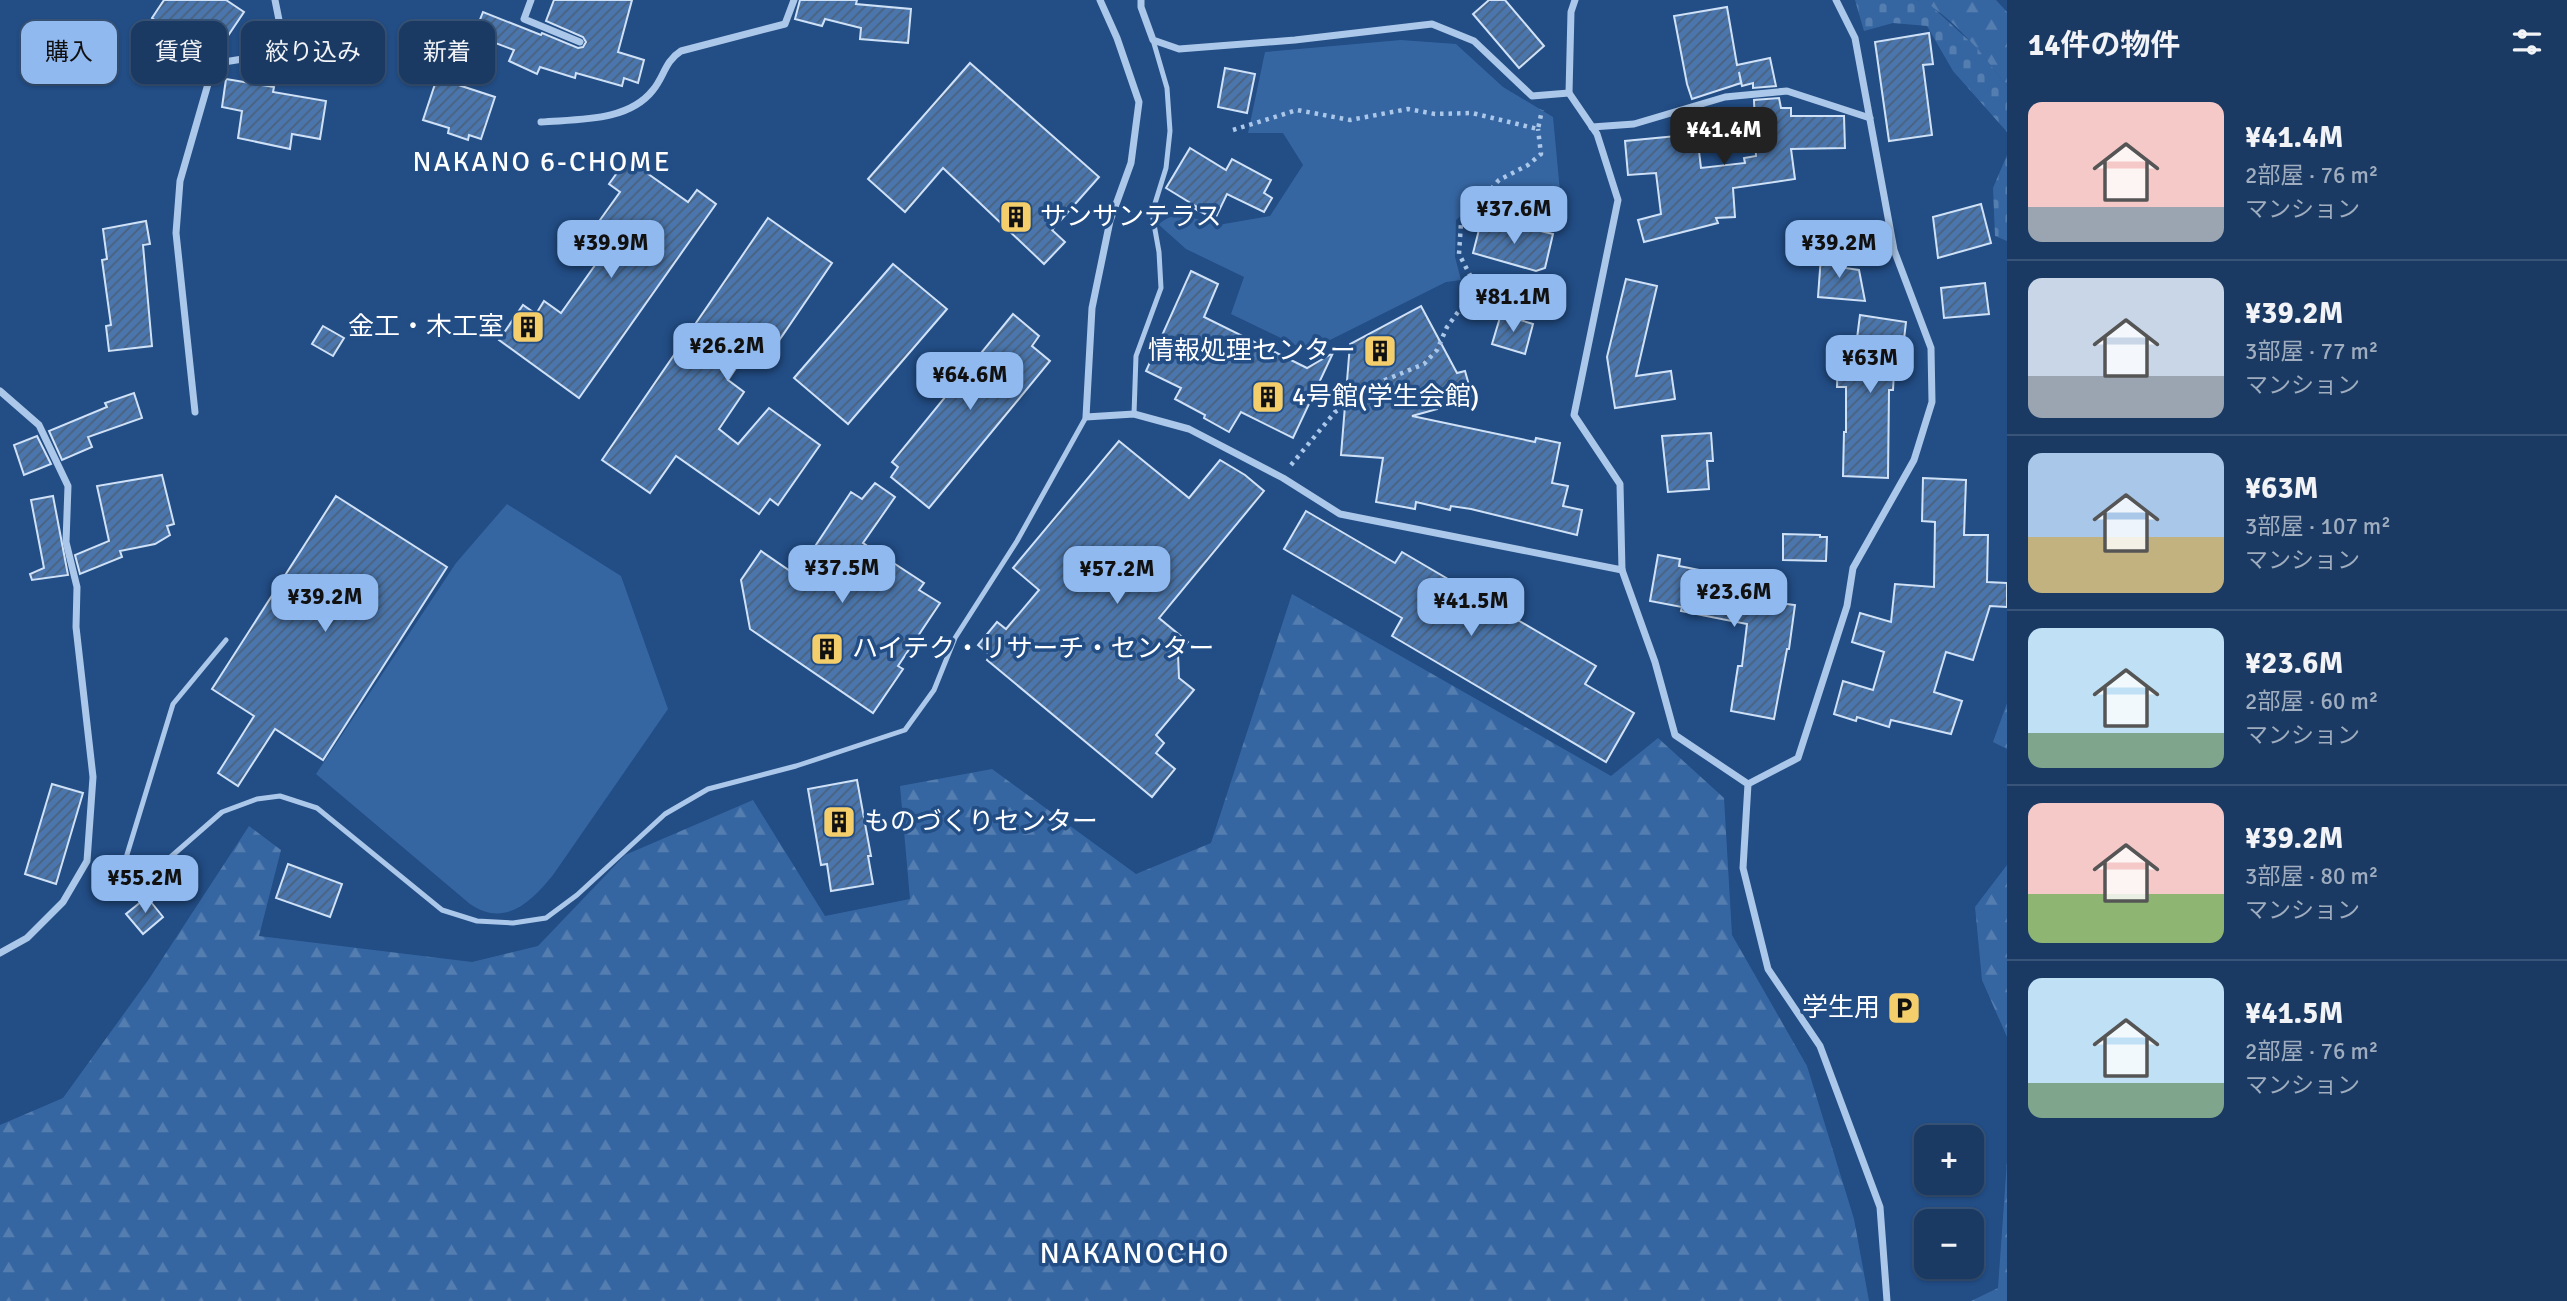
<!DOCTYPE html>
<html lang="ja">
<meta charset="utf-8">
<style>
body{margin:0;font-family:Signika,"Noto Sans JP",sans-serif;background:#23416a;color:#f1f3f6;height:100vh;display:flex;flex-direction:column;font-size:26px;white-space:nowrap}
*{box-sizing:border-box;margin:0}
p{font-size:23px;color:#9fadbf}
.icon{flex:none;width:38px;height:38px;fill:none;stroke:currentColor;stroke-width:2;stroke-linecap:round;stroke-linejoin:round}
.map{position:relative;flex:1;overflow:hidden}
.panel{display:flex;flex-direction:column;background:#1a3a64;width:560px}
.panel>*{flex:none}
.banner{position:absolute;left:21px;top:21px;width:665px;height:63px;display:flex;gap:14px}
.buttons{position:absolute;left:1914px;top:1125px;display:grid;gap:14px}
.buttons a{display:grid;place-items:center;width:70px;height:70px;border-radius:14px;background:#1a3a64;box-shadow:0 2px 5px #0004,0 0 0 2px #385478;font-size:35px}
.price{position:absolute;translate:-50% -60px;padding:0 16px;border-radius:14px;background:#90b9f0;color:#111;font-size:23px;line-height:46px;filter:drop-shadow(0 2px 4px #0008)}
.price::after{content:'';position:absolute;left:50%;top:42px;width:21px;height:16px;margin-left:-10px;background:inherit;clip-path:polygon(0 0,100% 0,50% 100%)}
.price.active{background:#222;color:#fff}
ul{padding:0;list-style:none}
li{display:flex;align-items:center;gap:21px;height:175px;padding:0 21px}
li+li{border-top:2px solid #385478}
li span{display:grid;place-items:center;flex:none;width:196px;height:140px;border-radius:14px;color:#555}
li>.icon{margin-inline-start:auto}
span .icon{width:84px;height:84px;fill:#fffc;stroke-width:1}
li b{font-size:30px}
h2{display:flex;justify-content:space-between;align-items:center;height:84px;padding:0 21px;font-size:30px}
.chip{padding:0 24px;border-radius:14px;background:#1a3a64;box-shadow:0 2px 5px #0004,0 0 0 2px #385478;font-size:24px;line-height:63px}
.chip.active{background:#90b9f0;color:#111}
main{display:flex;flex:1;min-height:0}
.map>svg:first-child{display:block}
.grass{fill:#3666a2}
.forest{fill:url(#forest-firs)}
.cemetery{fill:url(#cemetery-stones)}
.building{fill:url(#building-hatch);stroke:#cfe1f7;stroke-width:2}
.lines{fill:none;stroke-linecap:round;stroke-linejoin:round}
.path{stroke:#abc7e9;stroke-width:4.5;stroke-dasharray:3.5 5;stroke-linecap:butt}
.lane{stroke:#abc7e9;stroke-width:5}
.street{stroke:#abc7e9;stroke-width:7}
.labels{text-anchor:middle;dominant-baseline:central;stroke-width:7;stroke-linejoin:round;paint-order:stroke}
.poi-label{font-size:26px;fill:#fff;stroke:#224d85;text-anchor:start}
.neighbourhood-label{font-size:28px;letter-spacing:2px;fill:#fff;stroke:#224d85}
.quarter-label{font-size:30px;letter-spacing:2px;fill:#fff;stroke:#224d85}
</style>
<main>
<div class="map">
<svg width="2007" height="1301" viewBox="0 0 2007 1301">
<defs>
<pattern id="forest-firs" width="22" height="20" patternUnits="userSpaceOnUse" patternTransform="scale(1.75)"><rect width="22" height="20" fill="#3666a2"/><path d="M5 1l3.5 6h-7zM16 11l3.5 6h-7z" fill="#547db0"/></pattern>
<pattern id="cemetery-stones" width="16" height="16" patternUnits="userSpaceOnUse" patternTransform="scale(1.75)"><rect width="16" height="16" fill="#3666a2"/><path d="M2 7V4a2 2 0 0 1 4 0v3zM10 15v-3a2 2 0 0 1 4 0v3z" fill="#547db0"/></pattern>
<pattern id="building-hatch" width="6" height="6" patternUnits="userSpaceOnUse" patternTransform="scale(1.75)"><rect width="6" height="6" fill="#4a76ad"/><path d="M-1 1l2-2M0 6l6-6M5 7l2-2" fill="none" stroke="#4b617c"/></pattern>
</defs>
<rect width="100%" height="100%" fill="#224d85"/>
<g class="grass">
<path d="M1401,40L1456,44L1503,87L1553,117L1563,223L1469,209L1456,220L1455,257L1461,280L1446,282L1308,351L1231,314L1244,277L1186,249L1158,224L1176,213L1218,225L1270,216L1303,165L1283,133H1248L1265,52Z"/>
<path d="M507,504L621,576L668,709L553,875C531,902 505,928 470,904L316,774L456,563Z"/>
</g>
<g class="forest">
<path d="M1917,0H1996L2007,12V86C1987,61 1948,9 1917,0Z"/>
<path d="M1292,594L1611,776L1658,738L1724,798L1732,935L1807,1066L1854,1219L1869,1301H0V1125L63,1098L149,979L249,826L281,850L259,936L472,962L538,946L625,855L753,800L825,916L910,899L900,786L992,769L1136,874L1211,843Z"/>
<path d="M2007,703V749L1993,742Z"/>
<path d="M2007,865V1037L1982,980L1975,907Z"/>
<path d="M2007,1161V1301H1971L1998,1288Z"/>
</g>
<g class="cemetery">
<path d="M1855,0H1917L1928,3L1977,48L2007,86V132L1953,71L1927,26L1893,23L1864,31Z"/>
<path d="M2007,155V241L1995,236L1993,188Z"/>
</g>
<g class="building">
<path d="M164,0H226L244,12L221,46L203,34L197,42L175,26L171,32L152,18Z"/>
<path d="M554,0H632L618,52L644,60L638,83L624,78L622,86L576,73L575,78L540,67L537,74L509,61L514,50L474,35L483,12L541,35L542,33L578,48L583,47L586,42L583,37L546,21Z"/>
<path d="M800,0H857L856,4L911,9L908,43L860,39L861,28L825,19L822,26L795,19Z"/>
<path d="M1489,0H1505L1544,46L1519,68L1473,14Z"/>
<path d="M1727,7L1737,65L1770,58L1776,86L1753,88V83L1742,86L1739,72L1741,83L1692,99L1687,84L1674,16Z"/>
<path d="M1929,33L1933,64L1923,65L1932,135L1889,141L1875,42Z"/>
<path d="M970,63L1099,177L1052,230L1065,242L1044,264L943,168L905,212L868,179Z"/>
<path d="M1225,68L1255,74L1247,113L1218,107Z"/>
<path d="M437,78L495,97L481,139L469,135L468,140L448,133L449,128L423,120Z"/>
<path d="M226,79L274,87L273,92L326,101L320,139L292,134L290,149L238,138L242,111L222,107Z"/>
<path d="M1779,98L1781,108H1791V116H1844L1845,148L1791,149L1795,179L1733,188L1735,217L1716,218L1718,223L1644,242L1638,220L1661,214L1656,173L1628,175L1625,141L1697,134L1701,168L1745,163L1744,158L1756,156L1754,100Z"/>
<path d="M1190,148L1226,170L1232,159L1271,180L1264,193L1272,198L1264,212L1227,194L1215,219L1195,209L1197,207L1166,188Z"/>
<path d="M627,159L688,202L697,190L716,204L579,398L499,340L523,305L536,314L544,301L561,313L598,261L580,248L620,192L609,184Z"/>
<path d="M1981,204L1991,243L1938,258L1933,217Z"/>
<path d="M768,218L832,263L780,339L764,327L728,380L744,392L719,429L738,444L769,408L820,445L778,505L770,499L759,514L676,456L650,493L602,460Z"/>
<path d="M146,221L150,244L143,245L152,346L109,351L106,326L111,325L102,260L107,259L103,229Z"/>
<path d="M1481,222L1518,231L1520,226L1553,234L1545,268L1536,271L1473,253Z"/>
<path d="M1821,256L1845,258V268L1859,270L1865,301L1818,297Z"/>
<path d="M893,264L947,309L848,424L794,378Z"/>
<path d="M1191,271L1218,284L1204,317L1307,368L1333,353L1293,438L1241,412L1229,432L1204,418L1205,415L1175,399L1181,388L1146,371Z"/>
<path d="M1626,279L1657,286L1636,376L1671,371L1675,399L1615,408L1607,357Z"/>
<path d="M1985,283L1989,314L1944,318L1941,288Z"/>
<path d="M1421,306L1457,373L1465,371L1473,399L1412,416L1535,442L1536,438L1560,443L1552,483L1568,486L1563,506L1582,510L1577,535L1471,509L1451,506L1450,510L1416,502L1415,509L1376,502L1383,458L1341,455L1350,344Z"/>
<path d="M1013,314L1039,336L1032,346L1050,361L929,508L891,477L898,467L892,462Z"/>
<path d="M1501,314L1533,324L1525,354L1492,344Z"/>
<path d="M1860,315L1906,322L1902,356L1895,355L1893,390H1889L1888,478L1843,476L1844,432H1846V387H1837L1838,353L1855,354Z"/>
<path d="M323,326L344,338L333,356L312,344Z"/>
<path d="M134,393L142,418L88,437L92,447L62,460L49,431L107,407L105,403Z"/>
<path d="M1711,433L1713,461H1707L1709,489L1668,492L1662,436Z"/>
<path d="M37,436L51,464L24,475L14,445Z"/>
<path d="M1119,441L1189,498L1220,460L1245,475L1264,491L1159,618L1188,642L1178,654L1179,678L1194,690L1156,735L1164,743L1156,753L1175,769L1152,797L987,660L990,655L978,645L997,622L1006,629L1039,590L1013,568Z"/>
<path d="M162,475L174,524L167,526L170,535L155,544L120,551L122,557L80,574L75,555L109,541L97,486Z"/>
<path d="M1923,478L1966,480L1964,535H1988L1987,582L2007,583V607L1990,606L1973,660L1946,652L1934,692L1962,701L1951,734L1891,720L1889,727L1857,717L1856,721L1834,714L1843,681L1873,690L1884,652L1852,642L1860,613L1891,622L1895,584L1934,587L1935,522L1922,521Z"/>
<path d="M875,483L895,497L863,543L924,583L919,590L940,603L898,666L903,669L873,713L750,629L741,580L761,551L796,575L851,492L862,499Z"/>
<path d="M53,496L68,575L32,580L30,574L44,568L31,500Z"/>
<path d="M336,496L447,567L323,760L275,729L238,786L218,773L254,716L212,689Z"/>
<path d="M1306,511L1395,563L1402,552L1596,666L1585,684L1634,713L1606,762L1392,636L1402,618L1284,549Z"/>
<path d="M1783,534L1820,535V537H1827L1826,561L1783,560Z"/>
<path d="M1658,555L1680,559L1679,566L1735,577L1731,597L1795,605L1789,649H1787L1774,719L1731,711L1738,666H1742L1747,624L1681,611L1682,607L1650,601Z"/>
<path d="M857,780L871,856H868L873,884L831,891L827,864L821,865L808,789Z"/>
<path d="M52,784L83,793L56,884L25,874Z"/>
<path d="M288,864L342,884L330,917L276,898Z"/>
<path d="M147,897L163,917L143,934L126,914Z"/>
</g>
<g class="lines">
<g class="path">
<path d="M1233,130L1297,110L1350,120L1408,109L1435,114L1472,113L1538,129L1542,110"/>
<path d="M1291,465L1335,412L1385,380L1424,364L1437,350L1447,327L1467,300L1471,277L1459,254L1461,223L1499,180L1528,165L1541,154L1538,129"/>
</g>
<g class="lane">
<path d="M1134,414L1136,356L1161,288L1159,252L1152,213L1166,168L1170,131L1167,88L1153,40"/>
<path d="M226,640L173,704L118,884L150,875L222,812L257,799L280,796L317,808L442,910L477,921L513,923L546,918L577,895L665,814L708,789L796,766L905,730L934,690L955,638L1017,541L1086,417"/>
<path d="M95,875L118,884"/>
</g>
<g class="street">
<path d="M531,0L524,19L580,42"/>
<path d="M1100,0L1117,38L1139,102L1131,163L1110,221L1092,308L1086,417L1134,414L1189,429L1283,478L1340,514L1622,570"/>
<path d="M1141,0V7L1153,40L1179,49L1295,40L1432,24L1474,41L1532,96L1569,93"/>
<path d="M1575,0L1571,12L1569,93L1597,134L1618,200L1574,415L1620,484L1622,570L1655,662L1675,735L1748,784L1743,868L1768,969L1820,1046L1880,1207L1887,1301"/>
<path d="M541,122C578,119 628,122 653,90C664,77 665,61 681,51L785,24L794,0"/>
<path d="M1592,127L1634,124L1725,97L1787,91L1870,118"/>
<path d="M0,391L39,425L68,486L66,542L77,587L76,627L93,777L87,861L63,902L27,938L0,953"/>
<path d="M195,412L176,233L180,181L210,77L224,62L255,57L267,50L279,20L275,0"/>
<path d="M1748,784L1798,758L1847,606L1853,568L1914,460L1932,402L1931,348L1894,250L1855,38L1836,0"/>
</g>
</g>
<defs>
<symbol id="building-square" viewBox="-11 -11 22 22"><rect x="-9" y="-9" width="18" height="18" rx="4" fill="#f5ce6c" stroke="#224d85"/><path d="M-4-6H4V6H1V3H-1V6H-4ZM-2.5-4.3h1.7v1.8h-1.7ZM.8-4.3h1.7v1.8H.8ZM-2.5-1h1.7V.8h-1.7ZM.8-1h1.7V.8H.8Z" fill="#111"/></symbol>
<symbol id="parking-square" viewBox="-11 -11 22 22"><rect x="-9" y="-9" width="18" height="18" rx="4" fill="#f5ce6c" stroke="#224d85"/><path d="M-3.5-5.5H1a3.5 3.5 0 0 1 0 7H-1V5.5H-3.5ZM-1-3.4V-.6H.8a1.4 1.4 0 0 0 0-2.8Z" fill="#111"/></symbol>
</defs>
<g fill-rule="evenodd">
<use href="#building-square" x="997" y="198" width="38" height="38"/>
<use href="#building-square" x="509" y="308" width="38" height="38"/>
<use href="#building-square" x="1361" y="332" width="38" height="38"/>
<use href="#building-square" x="1249" y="378" width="38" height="38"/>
<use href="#building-square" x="808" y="630" width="38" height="38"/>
<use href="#building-square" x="820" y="803" width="38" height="38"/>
<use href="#parking-square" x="1885" y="989" width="38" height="38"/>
</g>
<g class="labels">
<g class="poi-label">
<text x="1040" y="217">サンサンテラス</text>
<text x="504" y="327" text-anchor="end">金工・木工室</text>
<text x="1356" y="351" text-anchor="end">情報処理センター</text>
<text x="1292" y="397">4号館(学生会館)</text>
<text x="852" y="649">ハイテク・リサーチ・センター</text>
<text x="864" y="822">ものづくりセンター</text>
<text x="1880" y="1008" text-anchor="end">学生用</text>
</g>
<g class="neighbourhood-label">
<text x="542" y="162">NAKANO 6-CHOME</text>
</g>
<g class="quarter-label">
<text x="1135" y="1253">NAKANOCHO</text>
</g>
</g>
</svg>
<div class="buttons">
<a>+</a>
<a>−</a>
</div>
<b class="price active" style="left:1724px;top:167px">¥41.4M</b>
<b class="price" style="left:1514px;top:246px">¥37.6M</b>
<b class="price" style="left:611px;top:280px">¥39.9M</b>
<b class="price" style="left:1839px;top:280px">¥39.2M</b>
<b class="price" style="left:1513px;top:334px">¥81.1M</b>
<b class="price" style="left:727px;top:383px">¥26.2M</b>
<b class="price" style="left:1870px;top:395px">¥63M</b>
<b class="price" style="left:970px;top:412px">¥64.6M</b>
<b class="price" style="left:842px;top:605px">¥37.5M</b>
<b class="price" style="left:1117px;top:606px">¥57.2M</b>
<b class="price" style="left:1734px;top:629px">¥23.6M</b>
<b class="price" style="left:325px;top:634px">¥39.2M</b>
<b class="price" style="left:1471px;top:638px">¥41.5M</b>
<b class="price" style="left:145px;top:915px">¥55.2M</b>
<div class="banner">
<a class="chip active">購入</a>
<a class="chip">賃貸</a>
<a class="chip">絞り込み</a>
<a class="chip">新着</a>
</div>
</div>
<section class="panel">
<h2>14件の物件<svg class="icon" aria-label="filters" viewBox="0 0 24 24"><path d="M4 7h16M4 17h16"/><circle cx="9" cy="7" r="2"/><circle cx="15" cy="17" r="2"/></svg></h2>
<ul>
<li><span style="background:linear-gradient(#f6c9c9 75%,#9aa5b1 0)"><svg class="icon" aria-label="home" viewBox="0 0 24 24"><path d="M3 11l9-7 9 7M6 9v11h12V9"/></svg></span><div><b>¥41.4M</b><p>2部屋 · 76 m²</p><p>マンション</p></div></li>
<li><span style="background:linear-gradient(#c9d6e8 70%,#9aa5b1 0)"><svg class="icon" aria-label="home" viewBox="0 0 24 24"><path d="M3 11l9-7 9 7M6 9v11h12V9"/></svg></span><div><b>¥39.2M</b><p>3部屋 · 77 m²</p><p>マンション</p></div></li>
<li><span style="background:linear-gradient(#a9c7e8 60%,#c2b280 0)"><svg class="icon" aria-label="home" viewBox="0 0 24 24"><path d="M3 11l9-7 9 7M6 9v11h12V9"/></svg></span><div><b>¥63M</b><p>3部屋 · 107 m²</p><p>マンション</p></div></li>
<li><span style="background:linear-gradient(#bfe0f5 75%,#7fa58c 0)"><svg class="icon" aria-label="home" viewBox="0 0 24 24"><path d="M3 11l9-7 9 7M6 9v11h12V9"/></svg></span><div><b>¥23.6M</b><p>2部屋 · 60 m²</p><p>マンション</p></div></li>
<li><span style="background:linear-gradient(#f6c9c9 65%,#8fb573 0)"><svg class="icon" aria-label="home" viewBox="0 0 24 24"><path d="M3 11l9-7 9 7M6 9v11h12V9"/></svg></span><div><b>¥39.2M</b><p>3部屋 · 80 m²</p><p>マンション</p></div></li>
<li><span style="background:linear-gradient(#bfe0f5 75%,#7fa58c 0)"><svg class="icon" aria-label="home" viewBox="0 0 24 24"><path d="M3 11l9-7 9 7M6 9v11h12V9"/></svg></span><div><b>¥41.5M</b><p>2部屋 · 76 m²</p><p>マンション</p></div></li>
</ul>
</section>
</main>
